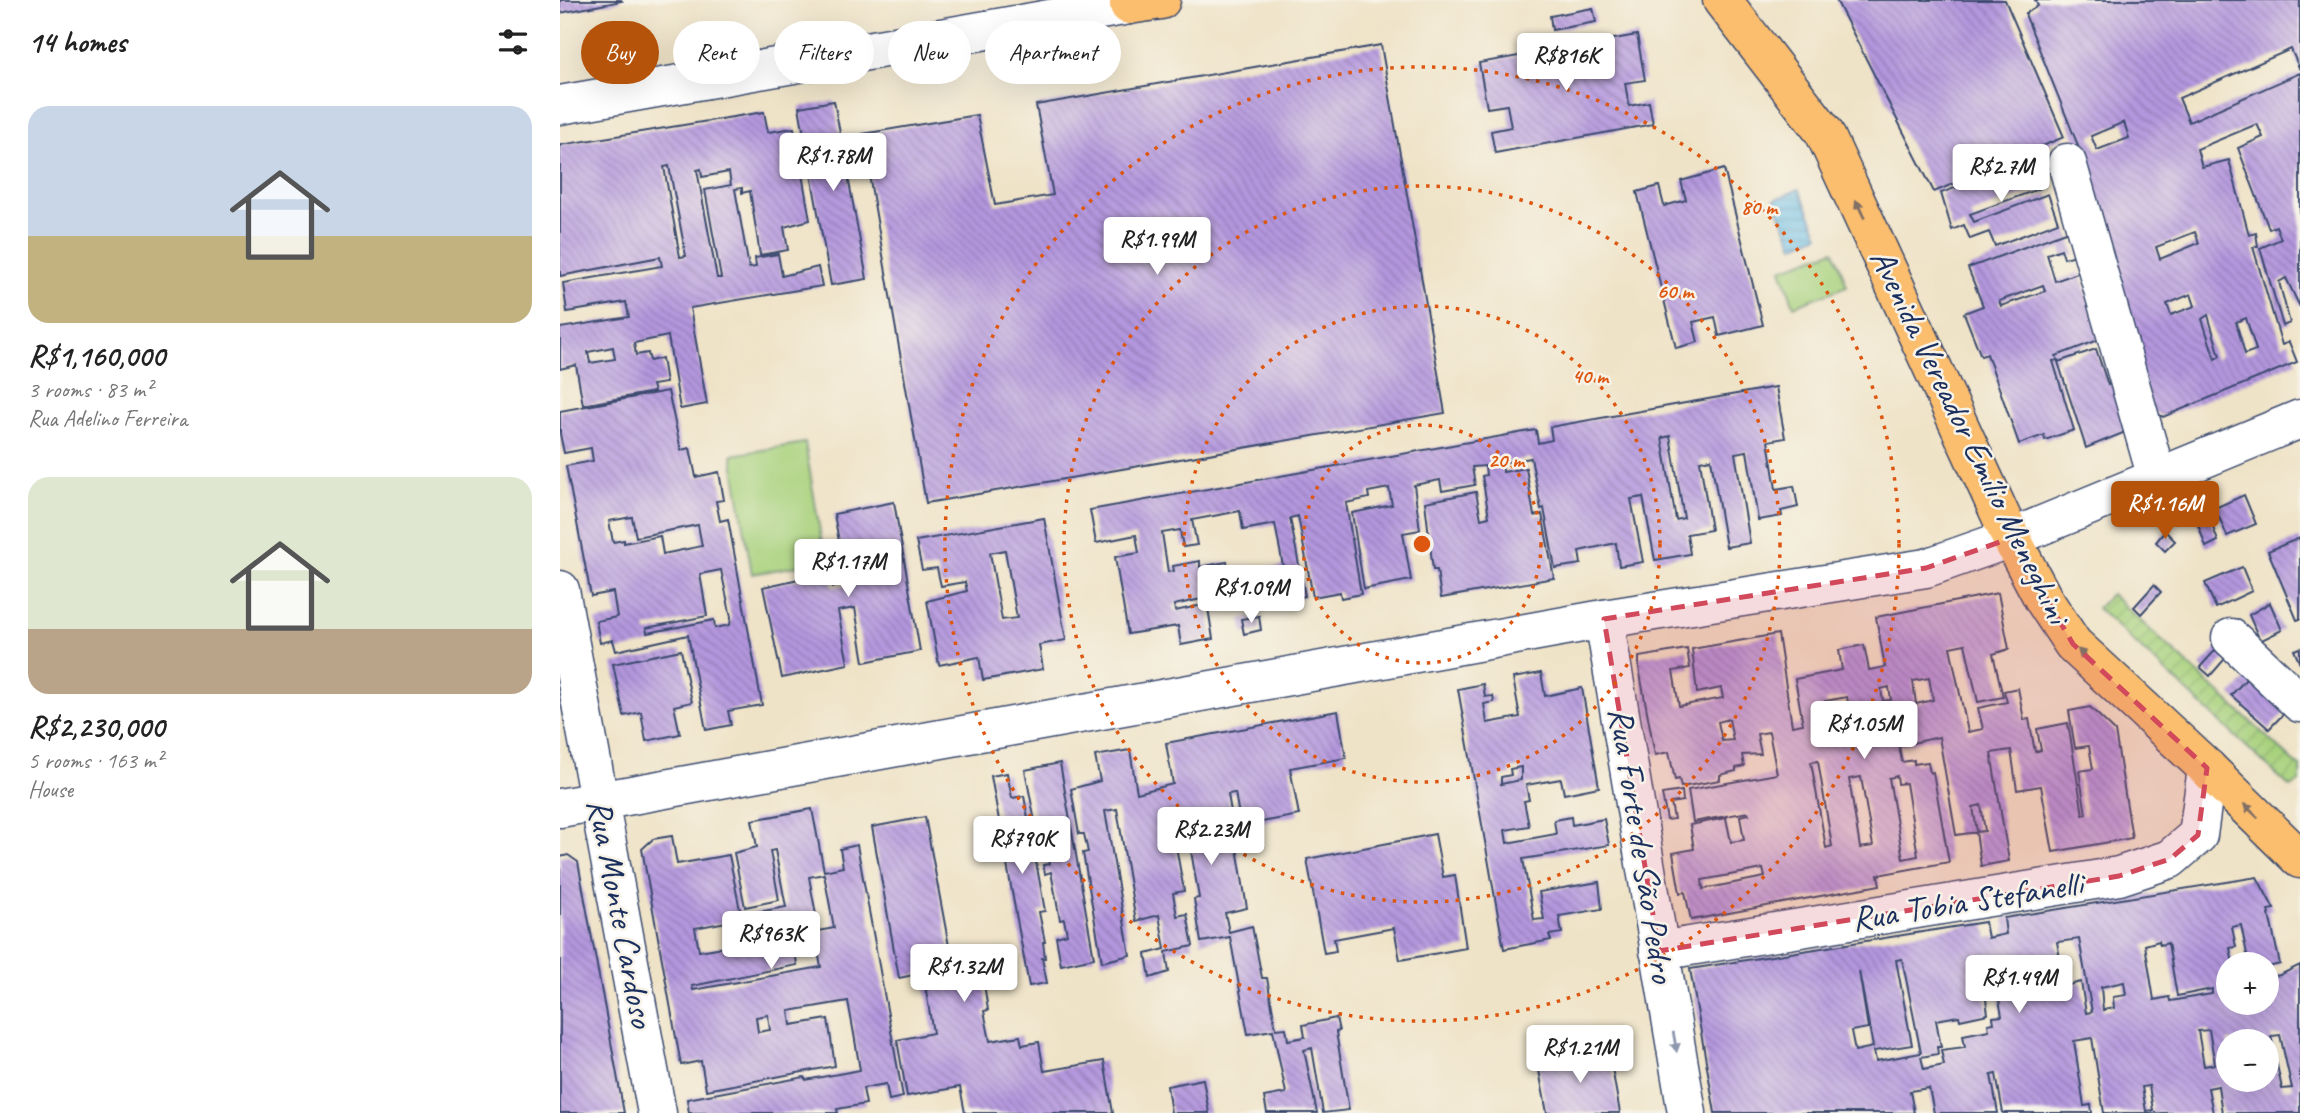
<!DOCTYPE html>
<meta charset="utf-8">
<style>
body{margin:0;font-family:Caveat,sans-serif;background:#f2f2f2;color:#222;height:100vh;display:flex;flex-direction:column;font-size:26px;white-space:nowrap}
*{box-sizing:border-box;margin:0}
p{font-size:23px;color:#767676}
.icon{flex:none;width:38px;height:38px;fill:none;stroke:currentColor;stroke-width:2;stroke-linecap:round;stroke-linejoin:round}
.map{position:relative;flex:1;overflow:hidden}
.drawer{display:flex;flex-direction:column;background:#fff;width:560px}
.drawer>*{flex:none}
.hud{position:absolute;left:21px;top:21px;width:665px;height:63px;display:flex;gap:14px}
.controls{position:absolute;left:1656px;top:952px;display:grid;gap:14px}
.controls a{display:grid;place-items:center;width:63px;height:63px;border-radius:50%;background:#fff;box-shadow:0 7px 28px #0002;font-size:35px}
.price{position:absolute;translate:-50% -60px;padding:0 16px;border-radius:7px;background:#fff;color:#222;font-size:23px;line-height:46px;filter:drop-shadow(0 2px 4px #0008)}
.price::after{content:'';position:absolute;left:50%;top:42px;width:21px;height:16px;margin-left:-10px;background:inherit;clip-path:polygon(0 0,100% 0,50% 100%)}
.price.selected{background:#b45309;color:#fff}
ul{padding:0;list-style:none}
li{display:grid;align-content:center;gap:14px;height:371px;padding:0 28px}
li span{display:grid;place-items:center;height:217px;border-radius:21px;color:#555}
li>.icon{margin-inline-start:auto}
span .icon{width:126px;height:126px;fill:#fffc;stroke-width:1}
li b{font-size:30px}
h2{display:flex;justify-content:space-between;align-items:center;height:84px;padding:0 28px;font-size:30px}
.chip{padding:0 24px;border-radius:32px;background:#fff;box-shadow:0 7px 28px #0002;font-size:24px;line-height:63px}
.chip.selected{background:#b45309;color:#fff}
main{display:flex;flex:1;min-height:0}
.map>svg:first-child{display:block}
.park{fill:#a7d17c;stroke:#61806d;stroke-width:2}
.garden{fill:url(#garden-furrows);stroke:#61806d;stroke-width:2}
.water{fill:url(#water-rules);stroke:#4376a2;stroke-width:2}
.building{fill:url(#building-back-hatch);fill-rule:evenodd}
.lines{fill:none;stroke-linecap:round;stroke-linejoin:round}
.minor-casing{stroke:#3b4a6e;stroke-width:41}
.major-casing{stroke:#3b4a6e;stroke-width:41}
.minor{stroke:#fff;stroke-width:38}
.major{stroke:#fbbd6e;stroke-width:38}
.oneway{fill:#806f65}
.oneway2{fill:#8d97ae}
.marked{fill:#d1495b;fill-opacity:0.2;stroke:#d1495b;stroke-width:5;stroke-dasharray:14 9;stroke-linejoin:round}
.ring{fill:none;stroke:#de5710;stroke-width:3.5;stroke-dasharray:3.5 7}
.labels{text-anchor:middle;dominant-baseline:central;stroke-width:5;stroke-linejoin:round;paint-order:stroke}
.street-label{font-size:35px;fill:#1b2f5e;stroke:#f7f3e8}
.centre{fill:#de5710;stroke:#f7f3e8;stroke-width:3.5}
.ring-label{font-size:21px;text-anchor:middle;font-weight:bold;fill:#de5710;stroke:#f7f3e8;stroke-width:5;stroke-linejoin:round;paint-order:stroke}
</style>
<main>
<section class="drawer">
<h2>14 homes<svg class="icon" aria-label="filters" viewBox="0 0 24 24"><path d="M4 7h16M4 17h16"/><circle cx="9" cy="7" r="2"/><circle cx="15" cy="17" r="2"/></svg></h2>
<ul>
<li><span style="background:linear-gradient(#c9d6e8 60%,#c2b280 0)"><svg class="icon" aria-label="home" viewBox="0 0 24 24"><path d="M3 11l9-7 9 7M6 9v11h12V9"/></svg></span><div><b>R$1,160,000</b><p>3 rooms · 83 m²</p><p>Rua Adelino Ferreira</p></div></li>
<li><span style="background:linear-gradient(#dfe7d0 70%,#b9a48a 0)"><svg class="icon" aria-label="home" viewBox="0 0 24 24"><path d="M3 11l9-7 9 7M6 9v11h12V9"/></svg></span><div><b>R$2,230,000</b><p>5 rooms · 163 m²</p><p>House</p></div></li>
</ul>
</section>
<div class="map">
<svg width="1740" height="1113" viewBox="0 0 1740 1113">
<defs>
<pattern id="garden-furrows" width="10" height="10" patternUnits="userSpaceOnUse" patternTransform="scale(1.75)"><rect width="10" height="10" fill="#a7d17c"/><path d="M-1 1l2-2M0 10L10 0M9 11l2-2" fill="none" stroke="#8fb46e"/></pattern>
<pattern id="water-rules" width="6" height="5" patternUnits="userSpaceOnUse" patternTransform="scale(1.75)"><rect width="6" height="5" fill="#6bbee7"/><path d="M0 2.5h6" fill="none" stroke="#579bbe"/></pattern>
<pattern id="building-back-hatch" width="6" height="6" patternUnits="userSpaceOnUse" patternTransform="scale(1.75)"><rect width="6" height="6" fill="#b497de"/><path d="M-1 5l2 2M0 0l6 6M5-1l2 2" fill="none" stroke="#927cb7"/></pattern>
</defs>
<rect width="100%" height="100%" fill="#f7f3e8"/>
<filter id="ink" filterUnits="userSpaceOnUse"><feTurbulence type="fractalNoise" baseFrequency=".0143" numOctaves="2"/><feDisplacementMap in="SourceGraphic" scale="14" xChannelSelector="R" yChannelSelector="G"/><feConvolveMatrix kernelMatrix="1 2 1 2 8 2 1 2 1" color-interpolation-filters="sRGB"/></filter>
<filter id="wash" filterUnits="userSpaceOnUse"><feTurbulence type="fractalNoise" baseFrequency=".00686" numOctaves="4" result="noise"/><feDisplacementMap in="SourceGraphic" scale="28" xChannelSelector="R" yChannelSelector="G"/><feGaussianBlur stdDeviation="1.57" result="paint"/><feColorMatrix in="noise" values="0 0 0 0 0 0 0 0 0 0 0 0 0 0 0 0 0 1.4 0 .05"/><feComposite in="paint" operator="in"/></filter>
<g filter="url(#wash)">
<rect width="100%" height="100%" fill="#efe3c7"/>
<g class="park">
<path d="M1274,250L1287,286L1234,306L1221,269Z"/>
<path d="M245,443L265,561L192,574L172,455Z"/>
</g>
<path class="garden" d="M1551,594L1740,767V782L1730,787L1537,608Z"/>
<path class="water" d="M1239,189L1259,235L1234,246L1214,200Z"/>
<g id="blocks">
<g class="building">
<path d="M0,0H61L62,1L0,13Z"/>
<path d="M1276,0H1445L1504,137L1374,192Z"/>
<path d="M1475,0H1740V70L1731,49L1619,98L1629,122L1740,73V307L1726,278L1719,282L1730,323L1723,326L1700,248L1721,239L1716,226L1709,229L1678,148L1703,137L1698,126L1697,124L1637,149L1642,167L1669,160L1689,235L1696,233L1698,246L1693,247L1722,345L1729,342L1737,362L1603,417L1592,411L1517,143L1465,14L1478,6ZM1564,122L1569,138L1537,150L1531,136ZM1635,232L1639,243L1600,259L1596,247ZM1631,294L1635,306L1611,315L1607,304ZM1648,315L1660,356L1655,359L1642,319ZM1686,318L1696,350L1685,354L1676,322Z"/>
<path d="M1033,8L1036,22L992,30L990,16Z"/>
<path d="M1077,35L1085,80L1065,83L1069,106L1089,102L1093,124L935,153L931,131L951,127L947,105L927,108L919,63Z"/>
<path d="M821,45L885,413L366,503L302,134L417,115L435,205L493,195L476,105Z"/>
<path d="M274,101L307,279L271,285L239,107Z"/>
<path d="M204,112L208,132L234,128L250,220L224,227L228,250L200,255L190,191L182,193V188L175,189L189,268L196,267L195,258L218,254L222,276L258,267L262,286L130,308L147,404L120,409L108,336L74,343L76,355L88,353L90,361L102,358L106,383L92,385L94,392L23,405L16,365L0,369V328L69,317L66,302L7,312L3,283L102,266L100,257L0,276V145ZM109,166L126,256L120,257L114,223L104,167ZM141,169L142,177L169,172L171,185L145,190L161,278H157L137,170ZM53,347L55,359L30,363L28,352Z"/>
<path d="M1473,159L1484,187L1410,214L1414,222L1488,194L1498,222L1435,246L1429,232L1410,239L1404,225L1392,230L1381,193Z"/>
<path d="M1164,169L1203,325L1159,336L1155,317L1133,322L1138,342L1116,348L1077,192L1099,186L1104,206L1126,200L1121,181Z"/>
<path d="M1508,231L1515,255L1504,258L1501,249L1487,254L1495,281L1520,272L1541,339L1496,356L1498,360L1493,361L1514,430L1485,440L1484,435L1459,444L1427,354L1421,356L1404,313L1423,306L1408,268ZM1483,285L1485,291L1441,306L1439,301Z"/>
<path d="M1536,349L1548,385L1554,382L1566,420L1563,433L1526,448L1498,362Z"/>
<path d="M1216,387L1225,438L1208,441L1216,489L1234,486L1238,507L1221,511L1222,516L1198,520L1187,451L1175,453L1190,543L1166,547L1151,459L1140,461L1151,530L1127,534L1130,554L1095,560L1083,497L1071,499L1083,562L1059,566L1056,543L1019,551L1021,564L995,568L984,508L981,509L971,458L942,463L943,472L966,468L974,516L982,514L994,578L881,598L877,570H873L865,502L916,492L921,519L929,517L922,476L926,475L925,466L912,467L915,485L882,491L880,480L854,485L860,530L843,533L851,580L804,589L792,513L832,505L829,488L808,492L809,498L786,503L801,594L781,598L780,592L753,597L738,516L730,518L745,596L706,604L700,570L723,566L715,524L683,530L680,511L632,520L637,545L623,547L620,530L602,533L608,572L614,571L613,566L640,561V567L667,562L675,603L648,608L653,639L621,645L618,626L568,634L555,557L579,553L576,535L536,543L530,510L976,430L978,443L992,440L990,427ZM1110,436L1124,518L1116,520L1102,438ZM646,598L647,604L615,611L614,605Z"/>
<path d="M108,391L121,450L130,448L136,477L159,472L164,500L156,501L160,521L168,519L202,705L168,711L171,725L146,730L128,635L56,651L53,640L40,643L36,621L57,617L53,592L31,596L6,466L33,461L31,448L4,453L0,434V411ZM72,517L76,537L138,525L142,546L103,554L100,536L64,543V540L53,542L49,521ZM161,570L171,617L170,625L155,628L154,620L87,633L86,628L147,616L140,574Z"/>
<path d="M1684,495L1696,524L1667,536L1655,508Z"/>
<path d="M334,502L360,651L304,662L295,608L278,611L288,664L222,678L203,587L270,572L273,587L287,585L274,514Z"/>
<path d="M1647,511L1658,541L1646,547L1635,516Z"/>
<path d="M484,518L506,640L479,645L483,669L423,680L419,657L379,665L367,601L407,591L405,582L381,586L377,568L362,570L356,541ZM445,550L457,618L442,620L430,553Z"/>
<path d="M1605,531L1615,541L1605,551L1596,542Z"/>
<path d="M1740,538V619L1737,620L1708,551Z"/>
<path d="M1682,567L1692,591L1656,608L1645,583Z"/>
<path d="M1594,585L1601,592L1581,614L1574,607Z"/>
<path d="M1438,593L1449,649L1433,654L1443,697L1418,702L1405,644L1390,647L1408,732L1423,729L1418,708L1447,702L1444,691L1458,688L1464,720L1469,719L1475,752L1481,750L1477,729L1508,723L1523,815L1526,814L1519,771L1533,769L1529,746L1515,748L1509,711L1530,707L1555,731L1572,838L1493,852L1481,786L1457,790L1451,750L1431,753L1449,861L1421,866L1416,832L1425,831L1421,805L1413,807L1417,832L1396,835L1379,737L1339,746L1342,762L1354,760V764L1368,762L1370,773L1373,772L1389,862L1318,875L1320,885L1131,920L1125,892L1120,893L1113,853L1134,849L1130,825L1166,818L1171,842L1184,840L1180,816L1189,814L1188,812L1133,822L1128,790L1217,774L1209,732L1197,734L1201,754L1182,755L1184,766L1176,768V771L1160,775V780L1121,787L1119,779L1115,780L1109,752L1095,755L1079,668V657L1127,649L1130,668L1113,671L1119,706L1163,698L1161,688L1137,693L1132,649L1218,634L1232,726L1243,724L1235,679L1282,670L1279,650L1304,645L1309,670L1325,667L1316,617ZM1369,678L1373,700L1356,704L1353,681ZM1329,687L1331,700L1323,701L1321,689ZM1287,697L1290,713L1280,715L1282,727L1270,729L1265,701ZM1169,719L1173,740L1162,741L1158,722ZM1258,761L1272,846L1266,848L1251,762ZM1337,776L1338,784L1346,783L1358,856L1343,859L1329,778ZM1301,777L1313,846L1300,848L1289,779ZM1203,869L1205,877L1143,889L1142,880Z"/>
<path d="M1710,603L1722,630L1700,641L1689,615Z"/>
<path d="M699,616L701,630L684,634L681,619Z"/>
<path d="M1660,645L1670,653L1650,676L1640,667Z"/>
<path d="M1740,648V664L1734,650Z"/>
<path d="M121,650L132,702L114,706L120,734L86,741L81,712L64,716L53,664Z"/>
<path d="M981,673L985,696L1022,688L1039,787L1004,794L1001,779L966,785L969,800L964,801L969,826L945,830L947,843L996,834L994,820L1011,817L1012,825L1044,819L1049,845L963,859L974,920L984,919L979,892L1039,882L1042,909L999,916L1002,933L989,935L991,940L944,949L898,689L923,684L925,697L933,696L934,702L924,704L927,723L960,717L953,678ZM961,767V780L941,784V777L951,775L950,769Z"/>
<path d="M1692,673L1730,707L1709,729L1671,695Z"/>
<path d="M778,711L786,758L730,768L739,815L681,826L675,793L668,794L687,908L665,913L669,932L692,926L702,978H707L716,1029L726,1028L728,1040L745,1037L743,1025L776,1018L779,1031L776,1032L789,1110L763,1113L752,1048L744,1050L757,1113H707L704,1097L726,1093L713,1030L688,1034L670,937L641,942L634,899L639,898L629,839L623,840L618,811L610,813L624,891L613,893L617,916L627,914L633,946L606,952L609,972L590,978L586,954L605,949L599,915L576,921L557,809L545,811L570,955L542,962L523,853L528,852L524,834H519L511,789L540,781L535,756L570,750L577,793L613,784L606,743Z"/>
<path d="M500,763L534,958L501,965L496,937L507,934L504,919L500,920L491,872L485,874L483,865L490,864L483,830L477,832L465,770Z"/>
<path d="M447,773L452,798L464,796L485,911L479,912L485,942H483L485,958H482L487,983L469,986L431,776Z"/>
<path d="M1122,791L1123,801L1111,803L1114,819L1107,820L1102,794Z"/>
<path d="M252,809L264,871L283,867L280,849L297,845L343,1097L329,1100L326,1084L303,1088L306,1104L277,1109L278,1113H129L127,1099L244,1077L246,1080L300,1070L294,1034L288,1001L229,1011L231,1025L268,1019L275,1066L146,1090L141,1061L121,1065L82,849L93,839L112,836L117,864L169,855L181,915L226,907L215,850L210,851L219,900L185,907L174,853L197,847L192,820ZM264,874L274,928L259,931L249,877ZM182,919L187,943L139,951L135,928ZM254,931L261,967L133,990L132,986L237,965L233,935ZM208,1015L210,1030L198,1032L196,1017Z"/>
<path d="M365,817L396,984L423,977L428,1010L424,1011L430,1041L460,1036L462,1045L479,1042L484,1071L544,1061L553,1113H405L400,1087L347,1096L337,1040L373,1033L363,973L339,978L312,827Z"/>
<path d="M875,834L883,877L895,875L906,948L840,960L834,928L774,939L776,951L764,953L747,859Z"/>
<path d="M8,855L18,862L64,1113H0V857Z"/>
<path d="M1697,877L1714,909L1708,910L1720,964L1708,967L1710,977L1720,975L1740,965V1113H1662L1658,1086L1648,1088L1653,1113H1544L1532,1038L1514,1041L1524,1106L1531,1105L1532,1113H1443L1436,1074L1431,1075L1438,1113H1374L1369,1088L1350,1091L1354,1113H1155L1130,969L1425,922L1428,938L1446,934L1444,918ZM1681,925L1689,964H1706V1003H1668V964H1673L1670,948L1676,947L1672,927ZM1519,939L1532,1012L1526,1013L1521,982L1505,986L1497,942ZM1599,941L1600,945L1608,943L1617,996L1652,989V994L1610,1001L1609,997L1594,1000L1585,945ZM1473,954L1476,975L1469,976L1466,956ZM1342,959L1361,1053L1316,1061L1314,1051L1352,1045L1336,960ZM1433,967L1442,1016L1433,1017L1434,1023L1428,1024L1429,1030L1403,1035L1405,1047L1381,1050L1384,1065L1364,1069L1361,1057L1378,1054L1377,1047H1381L1376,1020L1399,1016L1400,1020L1428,1014L1422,970ZM1299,971L1313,1047L1295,1051L1291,1031L1308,1028ZM1564,982L1566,995L1553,997L1554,1008L1543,1010L1541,987ZM1649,1030L1655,1064L1644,1066L1638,1031ZM1720,1035L1732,1088L1722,1089L1711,1036ZM1668,1041H1706V1080H1668ZM1589,1086L1593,1110L1586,1111L1582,1087Z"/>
<path d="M1049,1051L1060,1113H987L978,1065Z"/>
<path d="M643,1079L649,1113H611L607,1086Z"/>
</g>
</g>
</g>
<g filter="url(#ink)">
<use href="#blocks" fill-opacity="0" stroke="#3b4a6e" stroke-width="2"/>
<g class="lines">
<defs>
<g id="minor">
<path d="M0,105L569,5"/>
<path d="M1507,163L1597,478"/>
<path d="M0,590L97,1113"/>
<path d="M1044,619L1127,1113"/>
<path d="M1671,638L1740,703"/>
<path d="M0,808L1044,619L1366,568L1451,538L1740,419"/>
<path d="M1099,951L1559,876L1610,859L1638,835L1647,768"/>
</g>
<g id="major">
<path d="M569,0V5L601,0"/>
<path d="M1162,0L1264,132L1451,538L1484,600L1513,644L1647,768L1740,859"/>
</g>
</defs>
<use href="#minor" class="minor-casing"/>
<use href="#major" class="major-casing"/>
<use href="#minor" class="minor"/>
<use href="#major" class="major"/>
</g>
<defs><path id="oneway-solid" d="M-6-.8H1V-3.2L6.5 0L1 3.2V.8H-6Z" transform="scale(1.75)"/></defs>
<g class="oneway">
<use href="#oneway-solid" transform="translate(1300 209) rotate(-115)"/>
<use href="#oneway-solid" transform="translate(1525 656) rotate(-137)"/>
<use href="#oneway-solid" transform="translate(1691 811) rotate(-136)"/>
</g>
<use class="oneway2" href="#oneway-solid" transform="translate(1115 1042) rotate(80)"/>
</g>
<path class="marked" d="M1451,538L1513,644L1647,768L1638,835L1610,859L1559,876L1099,951L1044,619L1366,568Z"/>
<g class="ring">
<circle cx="862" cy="544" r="119"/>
<circle cx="862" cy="544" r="238"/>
<circle cx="862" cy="544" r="358"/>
<circle cx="862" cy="544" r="477"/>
</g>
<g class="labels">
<g class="street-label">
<text transform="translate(1410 436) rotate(64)">Avenida Vereador Emílio Meneghini</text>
<text transform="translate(1082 845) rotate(81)">Rua Forte de São Pedro</text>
<text transform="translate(1407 901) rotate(-9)">Rua Tobia Stefanelli</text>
<text transform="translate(61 913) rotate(79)">Rua Monte Cardoso</text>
</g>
</g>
<circle cx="862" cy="544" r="10" class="centre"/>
<g class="ring-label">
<text x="1199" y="214">80 m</text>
<text x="1115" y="298">60 m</text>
<text x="1030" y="383">40 m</text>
<text x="946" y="467">20 m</text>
</g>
</svg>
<div class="controls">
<a>+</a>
<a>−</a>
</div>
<b class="price" style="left:1006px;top:93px">R$816K</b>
<b class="price" style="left:273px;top:193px">R$1.78M</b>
<b class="price" style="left:1441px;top:204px">R$2.7M</b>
<b class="price" style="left:597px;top:277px">R$1.99M</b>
<b class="price selected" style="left:1605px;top:541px">R$1.16M</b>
<b class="price" style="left:288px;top:599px">R$1.17M</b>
<b class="price" style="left:691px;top:625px">R$1.09M</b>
<b class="price" style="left:1304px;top:761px">R$1.05M</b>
<b class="price" style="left:651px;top:867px">R$2.23M</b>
<b class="price" style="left:462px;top:876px">R$790K</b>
<b class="price" style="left:211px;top:971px">R$963K</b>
<b class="price" style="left:404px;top:1004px">R$1.32M</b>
<b class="price" style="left:1459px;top:1015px">R$1.49M</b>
<b class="price" style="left:1020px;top:1085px">R$1.21M</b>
<div class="hud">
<a class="chip selected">Buy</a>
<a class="chip">Rent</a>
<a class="chip">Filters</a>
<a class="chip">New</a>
<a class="chip">Apartment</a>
</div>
</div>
</main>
